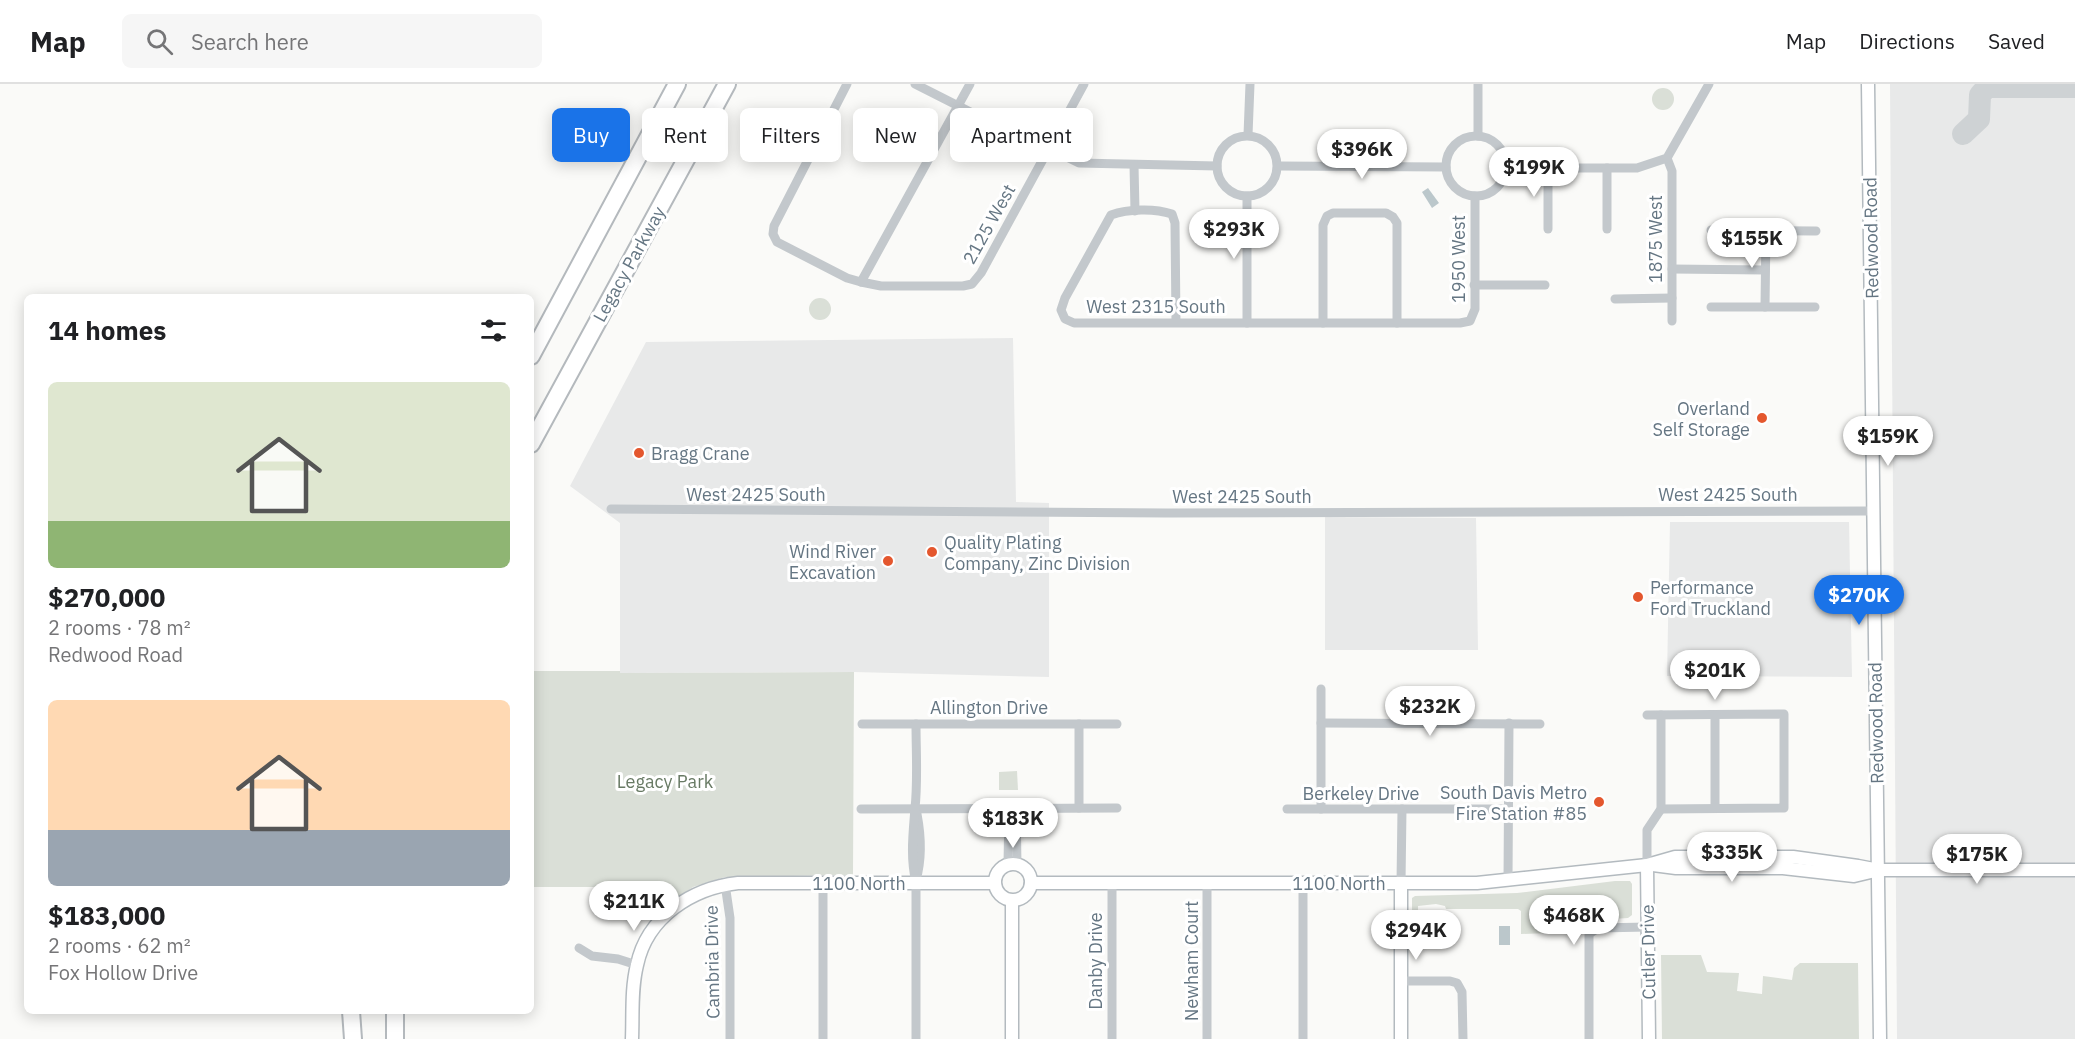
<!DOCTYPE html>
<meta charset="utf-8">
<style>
body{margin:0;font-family:"IBM Plex Sans",sans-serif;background:#f6f6f6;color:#202124;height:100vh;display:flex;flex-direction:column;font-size:22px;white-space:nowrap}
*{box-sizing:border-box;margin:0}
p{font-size:20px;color:#757577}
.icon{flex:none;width:33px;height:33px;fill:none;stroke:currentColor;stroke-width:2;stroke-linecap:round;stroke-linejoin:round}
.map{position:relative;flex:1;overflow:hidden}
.side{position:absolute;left:24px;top:210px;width:510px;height:720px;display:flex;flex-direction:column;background:#fff;border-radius:9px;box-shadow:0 3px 15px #0003}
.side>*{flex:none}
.hud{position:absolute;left:552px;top:24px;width:570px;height:54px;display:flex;gap:12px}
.price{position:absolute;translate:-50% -51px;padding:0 14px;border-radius:21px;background:#fff;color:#222;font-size:20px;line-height:39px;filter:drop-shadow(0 2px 3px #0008)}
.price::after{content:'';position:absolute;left:50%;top:36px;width:18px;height:14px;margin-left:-9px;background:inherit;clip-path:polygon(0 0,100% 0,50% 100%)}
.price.on{background:#1a73e8;color:#fff}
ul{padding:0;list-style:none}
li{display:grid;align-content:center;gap:12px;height:318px;padding:0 24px}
li span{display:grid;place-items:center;height:186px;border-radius:9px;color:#555}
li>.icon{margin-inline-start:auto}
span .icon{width:108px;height:108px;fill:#fffc;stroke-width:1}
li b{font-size:26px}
h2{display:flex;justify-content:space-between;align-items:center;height:72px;padding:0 24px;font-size:26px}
.pill{padding:0 21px;border-radius:9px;background:#fff;box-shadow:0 3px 15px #0003;font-size:21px;line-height:54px}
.pill.on{background:#1a73e8;color:#fff}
header{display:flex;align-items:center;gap:36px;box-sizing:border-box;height:84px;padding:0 30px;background:#fff;border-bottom:2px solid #e0e0e0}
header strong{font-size:28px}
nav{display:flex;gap:33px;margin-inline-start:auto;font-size:21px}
.search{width:420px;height:54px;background:#f6f6f6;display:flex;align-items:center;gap:15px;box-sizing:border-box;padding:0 21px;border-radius:9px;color:#757577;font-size:22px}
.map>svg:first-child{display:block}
.built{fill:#e8e9e9}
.green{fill:#dadfd7}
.water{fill:#bbc7cb}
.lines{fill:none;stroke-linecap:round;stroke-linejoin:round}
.taxiway{stroke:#ced2d4;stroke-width:22}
.secondary-casing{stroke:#b3babf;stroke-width:15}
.highway-casing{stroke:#b4b9bd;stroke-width:20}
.street{stroke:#c3c8cc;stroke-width:9}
.secondary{stroke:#fff;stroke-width:12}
.highway{stroke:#fff;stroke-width:16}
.poi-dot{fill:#e4572e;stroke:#fff;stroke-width:2}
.labels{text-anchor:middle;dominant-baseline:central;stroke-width:6;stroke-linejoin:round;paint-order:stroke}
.street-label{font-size:18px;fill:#657683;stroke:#fff}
.poi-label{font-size:18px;fill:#657683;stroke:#fff;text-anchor:end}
.park-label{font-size:18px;fill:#687a64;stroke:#fff}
</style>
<header>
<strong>Map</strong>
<div class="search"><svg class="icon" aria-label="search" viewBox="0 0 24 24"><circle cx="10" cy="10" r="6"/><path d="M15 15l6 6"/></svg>Search here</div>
<nav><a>Map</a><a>Directions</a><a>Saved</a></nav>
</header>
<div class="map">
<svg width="2075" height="955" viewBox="0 0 2075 955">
<rect width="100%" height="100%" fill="#fafaf8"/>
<g class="built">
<path d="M1890,0H2075V955H1897Z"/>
<path d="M1013,254L1016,418L1049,419V593L854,588L620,589V439L570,402L646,258Z"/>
<path d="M1325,433L1476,434L1478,566H1325Z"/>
<path d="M1670,438H1849L1852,593L1667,592Z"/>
</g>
<g class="green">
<circle cx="1663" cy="15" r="11"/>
<circle cx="820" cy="225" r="11"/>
<path d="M531,587H620V589L854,588L853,791L725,793L693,803L662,824L645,803H531Z"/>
<path d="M1017,687L1018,706H999V688Z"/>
<path d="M1615,797H1630L1632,800V831L1628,834L1596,836L1593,828C1583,831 1573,836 1573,848L1521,850V827L1518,825H1446L1445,822L1436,820L1418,822V847H1412V814L1415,812L1517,809Z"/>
<path d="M1661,871H1701L1707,888L1739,889L1737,907L1762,910L1763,892L1792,896L1794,884L1800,879H1858L1859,955H1662Z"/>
</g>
<g class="water">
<path d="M1428,104L1439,119L1432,124L1422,108Z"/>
<rect x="1499" y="842" width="11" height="19"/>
</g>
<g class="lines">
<path class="taxiway" d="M1963,50L1979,35L1980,11L1987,3H2075"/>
<defs>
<g id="secondary">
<path d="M1868,0L1880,955"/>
<circle cx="1013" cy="798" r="18"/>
<path d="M1647,781L1649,955"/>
<path d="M1653,781L1676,784H1783L1854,792L1875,787"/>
<path d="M1031,799H1477L1647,781L1675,773H1793L1858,782L1879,786H2075"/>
<path d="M632,955C633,930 631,905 637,881C647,833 692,804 738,799H994"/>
<path d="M1012,955V817"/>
<path d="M1401,955V799"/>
</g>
<g id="highway">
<path d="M531,272L677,0"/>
<path d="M531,360L727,0"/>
<path d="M351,927L353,955"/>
<path d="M395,955V927"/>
</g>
</defs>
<use href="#secondary" class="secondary-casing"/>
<use href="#highway" class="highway-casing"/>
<g class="street">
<path d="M847,0L774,142L773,150L777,158L847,194L861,198L881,202H963L972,200L981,189L1084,0"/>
<path d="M915,0L994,40L1026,53L1079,79L1217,82"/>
<path d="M1248,51L1250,0"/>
<circle cx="1247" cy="82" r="30"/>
<path d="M1478,52V0"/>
<circle cx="1476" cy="82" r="30"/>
<path d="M1667,74L1672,87V237"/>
<path d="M1134,81L1135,127"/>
<path d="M1278,82L1446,83"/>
<path d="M1507,84H1637L1667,74L1709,0"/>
<path d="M1247,112V239"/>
<path d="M1548,145V84"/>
<path d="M1607,145V84"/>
<path d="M1711,146L1816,147"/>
<path d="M1672,185L1765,186"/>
<path d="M861,198L970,0"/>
<path d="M1474,201H1545"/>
<path d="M1615,215L1672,214"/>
<path d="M1711,223H1815"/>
<path d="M1765,223L1766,147"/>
<path d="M1176,238L1175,139L1172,130C1154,124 1128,125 1111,131L1065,214L1061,226L1065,235L1074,239H1460L1470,237L1475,225V112"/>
<path d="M1323,239V141L1327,132L1333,129H1386L1393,133L1397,139V239"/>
<path d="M611,425L1167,429L1872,427"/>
<path d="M1321,605V725"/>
<path d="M1647,631L1784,630V724L1661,725"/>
<path d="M1715,631V724"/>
<path d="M1321,639L1540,640"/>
<path d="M862,640H1117"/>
<path d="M1016,724L1017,780"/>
<path d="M1079,724V640"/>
<path d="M861,725L1117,724"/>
<path d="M1287,725H1508"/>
<path d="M1008,780L1009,724"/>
<path d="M1647,781V746L1661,725V631"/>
<path d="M916,796C922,775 921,751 917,730"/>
<path d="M1508,797L1509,639"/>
<path d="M823,799V955"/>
<path d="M1112,799V955"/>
<path d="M1207,799V955"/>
<path d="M1303,799V955"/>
<path d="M1401,799L1402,725"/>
<path d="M725,800L730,834V955"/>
<path d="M579,864L592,872L618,875L637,881"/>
<path d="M1401,897H1450L1457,899L1462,908L1463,955"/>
<path d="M916,955V799C910,773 913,750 915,724C918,697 916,668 916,640"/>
<path d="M1589,955V850L1598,844L1648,843"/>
</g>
<use href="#secondary" class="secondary"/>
<use href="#highway" class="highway"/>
</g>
<g class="poi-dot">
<circle cx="1762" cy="334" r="6"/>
<circle cx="639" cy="369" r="6"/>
<circle cx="932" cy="468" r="6"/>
<circle cx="888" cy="477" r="6"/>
<circle cx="1638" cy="513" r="6"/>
<circle cx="1599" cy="718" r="6"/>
</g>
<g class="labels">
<g class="street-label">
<text transform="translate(989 140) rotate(-61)">2125 West</text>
<text transform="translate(1871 154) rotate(-91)">Redwood Road</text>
<text transform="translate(1655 155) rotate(-90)">1875 West</text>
<text transform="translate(1458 175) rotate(-90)">1950 West</text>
<text transform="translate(629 180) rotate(-61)">Legacy Parkway</text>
<text x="1156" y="222">West 2315 South</text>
<text x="756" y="410">West 2425 South</text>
<text x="1728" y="410">West 2425 South</text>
<text x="1242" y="412">West 2425 South</text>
<text x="989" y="623">Allington Drive</text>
<text transform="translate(1876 639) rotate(-91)">Redwood Road</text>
<text x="1361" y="709">Berkeley Drive</text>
<text x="859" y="799">1100 North</text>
<text x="1339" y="799">1100 North</text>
<text transform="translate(1648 868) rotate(-91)">Cutler Drive</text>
<text transform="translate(1095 877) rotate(-90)">Danby Drive</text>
<text transform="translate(1191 877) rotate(-90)">Newham Court</text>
<text transform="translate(712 878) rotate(-91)">Cambria Drive</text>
</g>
<g class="poi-label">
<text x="1750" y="324">Overland<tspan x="1750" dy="21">Self Storage</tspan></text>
<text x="651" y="369" text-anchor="start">Bragg Crane</text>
<text x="944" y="458" text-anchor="start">Quality Plating<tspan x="944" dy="21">Company, Zinc Division</tspan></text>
<text x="876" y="467">Wind River<tspan x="876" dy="21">Excavation</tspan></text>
<text x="1650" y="503" text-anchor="start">Performance<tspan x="1650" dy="21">Ford Truckland</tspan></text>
<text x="1587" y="708">South Davis Metro<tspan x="1587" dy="21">Fire Station #85</tspan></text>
</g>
<g class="park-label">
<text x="665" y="697">Legacy Park</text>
</g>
</g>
</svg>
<b class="price" style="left:1362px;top:96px">$396K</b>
<b class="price" style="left:1534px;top:114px">$199K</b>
<b class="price" style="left:1234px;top:176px">$293K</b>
<b class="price" style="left:1752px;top:185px">$155K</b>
<b class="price" style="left:1888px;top:383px">$159K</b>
<b class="price on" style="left:1859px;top:542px">$270K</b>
<b class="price" style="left:1715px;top:617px">$201K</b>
<b class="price" style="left:1430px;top:653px">$232K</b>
<b class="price" style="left:1013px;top:765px">$183K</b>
<b class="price" style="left:1732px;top:799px">$335K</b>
<b class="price" style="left:1977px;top:801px">$175K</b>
<b class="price" style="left:634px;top:848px">$211K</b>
<b class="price" style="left:1574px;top:862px">$468K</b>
<b class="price" style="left:1416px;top:877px">$294K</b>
<div class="hud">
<a class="pill on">Buy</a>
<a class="pill">Rent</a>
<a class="pill">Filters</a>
<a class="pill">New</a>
<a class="pill">Apartment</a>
</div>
<section class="side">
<h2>14 homes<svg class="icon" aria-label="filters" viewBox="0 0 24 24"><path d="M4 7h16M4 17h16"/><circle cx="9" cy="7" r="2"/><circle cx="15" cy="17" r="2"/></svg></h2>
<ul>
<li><span style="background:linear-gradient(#dfe7d0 75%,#8fb573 0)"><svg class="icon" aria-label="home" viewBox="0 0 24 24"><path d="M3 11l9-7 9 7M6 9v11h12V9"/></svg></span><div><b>$270,000</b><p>2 rooms · 78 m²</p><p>Redwood Road</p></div></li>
<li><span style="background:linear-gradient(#ffd9b3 70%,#9aa5b1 0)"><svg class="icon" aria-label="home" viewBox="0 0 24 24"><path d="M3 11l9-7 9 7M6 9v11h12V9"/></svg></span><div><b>$183,000</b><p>2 rooms · 62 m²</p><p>Fox Hollow Drive</p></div></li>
</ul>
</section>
</div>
